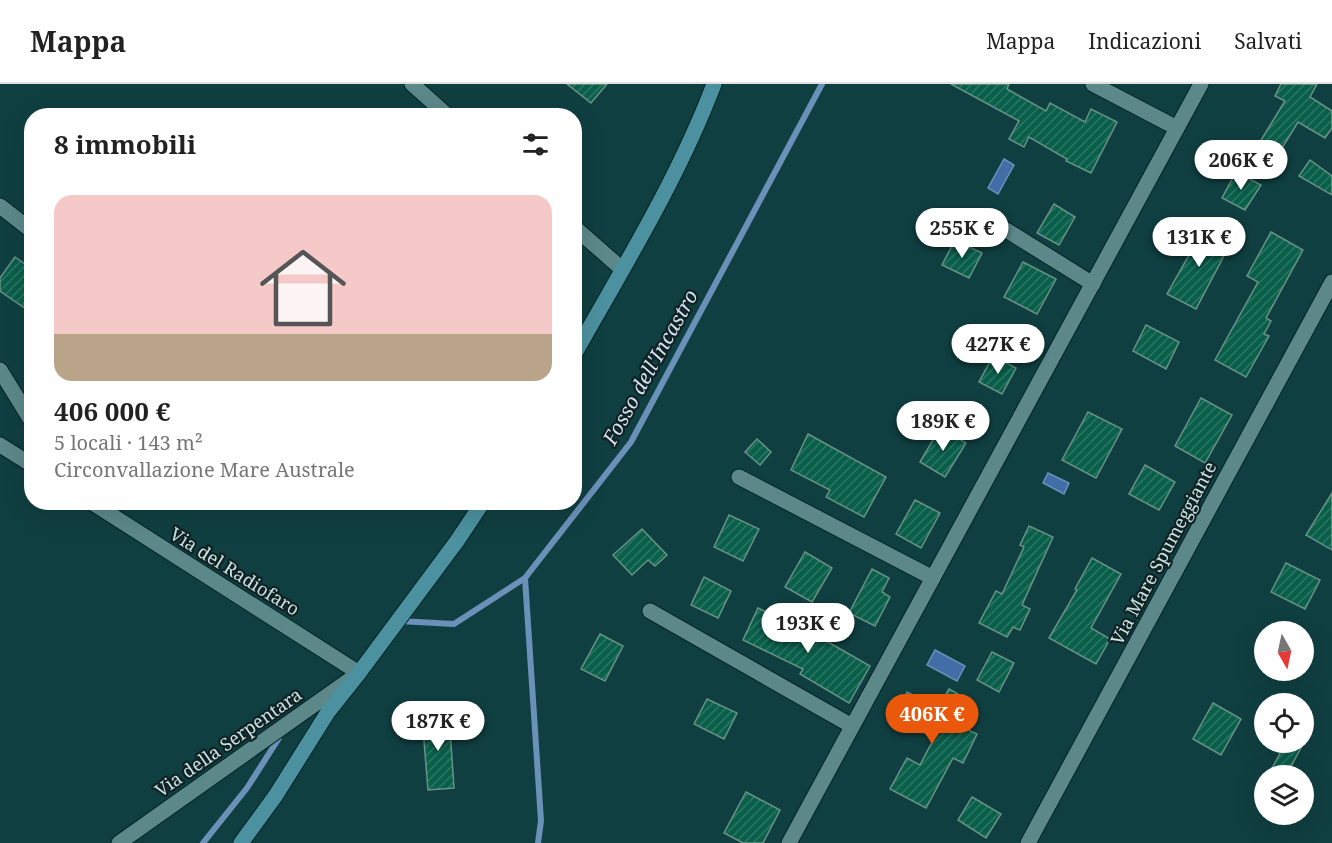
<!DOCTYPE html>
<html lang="it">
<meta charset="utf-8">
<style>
body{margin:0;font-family:"Noto Serif",serif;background:#f2f2f2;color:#222;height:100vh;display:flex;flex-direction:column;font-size:22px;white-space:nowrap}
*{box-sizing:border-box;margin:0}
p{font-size:20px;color:#767676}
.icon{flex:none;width:33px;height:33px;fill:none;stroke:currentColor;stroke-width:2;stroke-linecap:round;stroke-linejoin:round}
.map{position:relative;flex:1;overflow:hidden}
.side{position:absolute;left:24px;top:24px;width:558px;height:402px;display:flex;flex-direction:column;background:#fff;border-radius:24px;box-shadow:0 6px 24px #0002}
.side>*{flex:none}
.needle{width:39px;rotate:171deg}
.tools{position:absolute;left:1254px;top:537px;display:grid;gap:12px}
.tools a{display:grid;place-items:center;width:60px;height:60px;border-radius:50%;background:#fff;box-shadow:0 6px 24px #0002;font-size:30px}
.price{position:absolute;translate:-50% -51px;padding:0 14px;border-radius:21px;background:#fff;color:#222;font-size:20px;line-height:39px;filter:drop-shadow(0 2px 3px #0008)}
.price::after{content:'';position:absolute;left:50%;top:36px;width:18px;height:14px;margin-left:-9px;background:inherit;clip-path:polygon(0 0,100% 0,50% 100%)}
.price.active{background:#ea580c;color:#fff}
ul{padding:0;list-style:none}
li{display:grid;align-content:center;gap:12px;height:318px;padding:0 30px}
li+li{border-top:2px solid #e0e0e0}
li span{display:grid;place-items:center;height:186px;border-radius:18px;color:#555}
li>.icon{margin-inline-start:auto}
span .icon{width:108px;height:108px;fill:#fffc;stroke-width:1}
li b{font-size:26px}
h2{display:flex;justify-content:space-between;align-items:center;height:72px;padding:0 30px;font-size:26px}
header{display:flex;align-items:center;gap:36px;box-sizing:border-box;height:84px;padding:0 30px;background:#fff;border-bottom:2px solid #e0e0e0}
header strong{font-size:28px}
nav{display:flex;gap:33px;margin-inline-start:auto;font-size:21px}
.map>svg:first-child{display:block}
.water{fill:#416ea6;stroke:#6a91b8;stroke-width:1.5}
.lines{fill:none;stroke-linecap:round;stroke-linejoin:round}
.stream{stroke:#6a91b8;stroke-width:6}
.building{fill:url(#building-hatch);stroke:#6a9284;stroke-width:1.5}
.street-casing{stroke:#012426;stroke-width:17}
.secondary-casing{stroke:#012426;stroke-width:17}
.street{stroke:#5c888a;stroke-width:15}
.secondary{stroke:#4c919f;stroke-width:15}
.labels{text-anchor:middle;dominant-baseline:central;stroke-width:4.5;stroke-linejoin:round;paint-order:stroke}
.street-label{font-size:18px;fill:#cbe2e3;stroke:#102223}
.water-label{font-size:20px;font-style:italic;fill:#d5e2f2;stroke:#102223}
</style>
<header>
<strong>Mappa</strong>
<nav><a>Mappa</a><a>Indicazioni</a><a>Salvati</a></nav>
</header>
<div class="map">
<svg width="1332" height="759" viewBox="0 0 1332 759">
<defs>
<pattern id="building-hatch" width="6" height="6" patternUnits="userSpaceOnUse" patternTransform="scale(1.5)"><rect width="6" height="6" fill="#0a5f4b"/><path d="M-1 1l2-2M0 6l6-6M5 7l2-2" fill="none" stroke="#2c7665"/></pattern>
</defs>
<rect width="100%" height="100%" fill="#103f41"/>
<g class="water">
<path d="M1004,75L1014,81L998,110L988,104Z"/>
<path d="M1048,389L1069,399L1064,410L1043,399Z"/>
<path d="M935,566L965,582L957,597L927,581Z"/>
</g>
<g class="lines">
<g class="stream">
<path d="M399,537L454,540L525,494"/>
<path d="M203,759L247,704L279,654"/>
<path d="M538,759L541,737L525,494L631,358L822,0"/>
</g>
</g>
<g class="building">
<path d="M567,0H607L591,19Z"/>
<path d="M951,0H1009L1007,5L1046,27L1050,19L1085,38L1091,25L1117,38L1091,89L1066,77L1067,75L1029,53L1024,63L1009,55L1019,37Z"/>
<path d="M1281,0H1317L1310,13L1332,27V44L1325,54L1298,38L1274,77L1255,66L1285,17L1275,12Z"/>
<path d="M1310,76L1332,92V111L1299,92Z"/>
<path d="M1236,88L1261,101L1245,126L1222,114Z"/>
<path d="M1054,120L1075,133L1059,161L1037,149Z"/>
<path d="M1206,141L1229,154L1222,166L1226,168L1196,225L1167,210Z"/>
<path d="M1271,148L1303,166L1266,234L1271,237L1264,250L1269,252L1246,293L1215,276L1258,198L1247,192Z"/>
<path d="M955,156L982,169L969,194L942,181Z"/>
<path d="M15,173L32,185V229L0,207V194Z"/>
<path d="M1023,178L1056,195L1037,230L1004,213Z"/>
<path d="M1146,241L1179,258L1166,285L1133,267Z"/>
<path d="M993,272L1016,284L1002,310L979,298Z"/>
<path d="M1201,314L1232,331L1205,379L1175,362Z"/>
<path d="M1088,328L1122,345L1096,394L1062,376Z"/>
<path d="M940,344L966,359L945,393L920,378Z"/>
<path d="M808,350L886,393L864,433L826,413L830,406L791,386Z"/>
<path d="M757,355L771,368L760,381L745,368Z"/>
<path d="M1145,381L1175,398L1159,426L1129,410Z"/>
<path d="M1332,409V466L1306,451Z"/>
<path d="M915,416L940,429L921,464L896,450Z"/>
<path d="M729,431L759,445L743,477L714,463Z"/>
<path d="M1029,442L1053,453L1022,521L1030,525L1020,546L1013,543L1007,553L979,539L996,507L1002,510L1024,463L1020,461Z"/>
<path d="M642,445L667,471L655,482L648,476L632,491L613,471Z"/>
<path d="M805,468L832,484L812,518L785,503Z"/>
<path d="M1092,474L1121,490L1091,544L1110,555L1096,580L1049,554L1077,506L1075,505Z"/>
<path d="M1286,479L1320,496L1305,525L1271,508Z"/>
<path d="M872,485L889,494L882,508L890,513L875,542L849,529Z"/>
<path d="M704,493L731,507L718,534L691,521Z"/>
<path d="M758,524L821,554L870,582L849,619L800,590L803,585L743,556Z"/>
<path d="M600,550L623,562L605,597L581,585Z"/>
<path d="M992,568L1014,579L999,608L977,596Z"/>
<path d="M949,605L967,615L954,639L977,650L963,679L953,674L926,724L890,705L907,674L920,681L934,654L894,633L907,608L938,624Z"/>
<path d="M707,615L737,629L724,655L694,640Z"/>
<path d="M1213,619L1241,635L1221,671L1193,655Z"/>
<path d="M449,631L454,704L428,706L422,633Z"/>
<path d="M1286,658H1304L1286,692H1268Z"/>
<path d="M746,708L780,726L763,759H743L724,749Z"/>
<path d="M972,713L1001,730L986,754L958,736Z"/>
</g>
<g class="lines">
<defs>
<g id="street">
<path d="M412,0L448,32"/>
<path d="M1093,0L1177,44"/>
<path d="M0,122L32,147"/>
<path d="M574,143L622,185"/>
<path d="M1003,144L1093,200"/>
<path d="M0,286L32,338"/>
<path d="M0,361L32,381"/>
<path d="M739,393L933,494"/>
<path d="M91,418L359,589L119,759"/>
<path d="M650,527L852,642"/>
<path d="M789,759L1201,0"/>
<path d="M1028,759L1332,198"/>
</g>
<g id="secondary">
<path d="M574,271C624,182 678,95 714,0"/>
<path d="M241,759L276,711L328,628L359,589L457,457L483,418"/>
</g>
</defs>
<use href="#street" class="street-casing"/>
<use href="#secondary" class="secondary-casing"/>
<use href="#street" class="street"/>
<use href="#secondary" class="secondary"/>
</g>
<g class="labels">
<g class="street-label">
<text transform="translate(1163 469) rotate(-62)">Via Mare Spumeggiante</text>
<text transform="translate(235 487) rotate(32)">Via del Radiofaro</text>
<text transform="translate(228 658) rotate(-35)">Via della Serpentara</text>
</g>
<g class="water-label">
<text transform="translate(650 283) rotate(-61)">Fosso dell'Incastro</text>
</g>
</g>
</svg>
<div class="tools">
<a><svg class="needle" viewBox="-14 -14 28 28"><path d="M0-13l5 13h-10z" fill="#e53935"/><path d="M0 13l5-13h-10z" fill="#767676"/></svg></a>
<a><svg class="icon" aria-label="locate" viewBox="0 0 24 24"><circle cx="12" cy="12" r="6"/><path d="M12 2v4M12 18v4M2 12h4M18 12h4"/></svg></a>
<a><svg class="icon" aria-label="layers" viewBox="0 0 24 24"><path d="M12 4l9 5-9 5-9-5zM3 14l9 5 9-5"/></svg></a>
</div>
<b class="price" style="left:1241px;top:107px">206K €</b>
<b class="price" style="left:962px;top:175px">255K €</b>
<b class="price" style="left:1199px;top:184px">131K €</b>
<b class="price" style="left:998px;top:291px">427K €</b>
<b class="price" style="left:943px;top:368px">189K €</b>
<b class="price" style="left:808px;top:570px">193K €</b>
<b class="price active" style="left:932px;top:661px">406K €</b>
<b class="price" style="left:438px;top:668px">187K €</b>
<section class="side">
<h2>8 immobili<svg class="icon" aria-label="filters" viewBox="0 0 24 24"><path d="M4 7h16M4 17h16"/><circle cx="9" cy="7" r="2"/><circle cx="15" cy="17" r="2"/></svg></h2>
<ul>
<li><span style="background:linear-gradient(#f6c9c9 75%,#b9a48a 0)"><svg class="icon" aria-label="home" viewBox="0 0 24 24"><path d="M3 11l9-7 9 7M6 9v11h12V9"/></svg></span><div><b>406 000 €</b><p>5 locali · 143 m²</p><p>Circonvallazione Mare Australe</p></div></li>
</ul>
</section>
</div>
